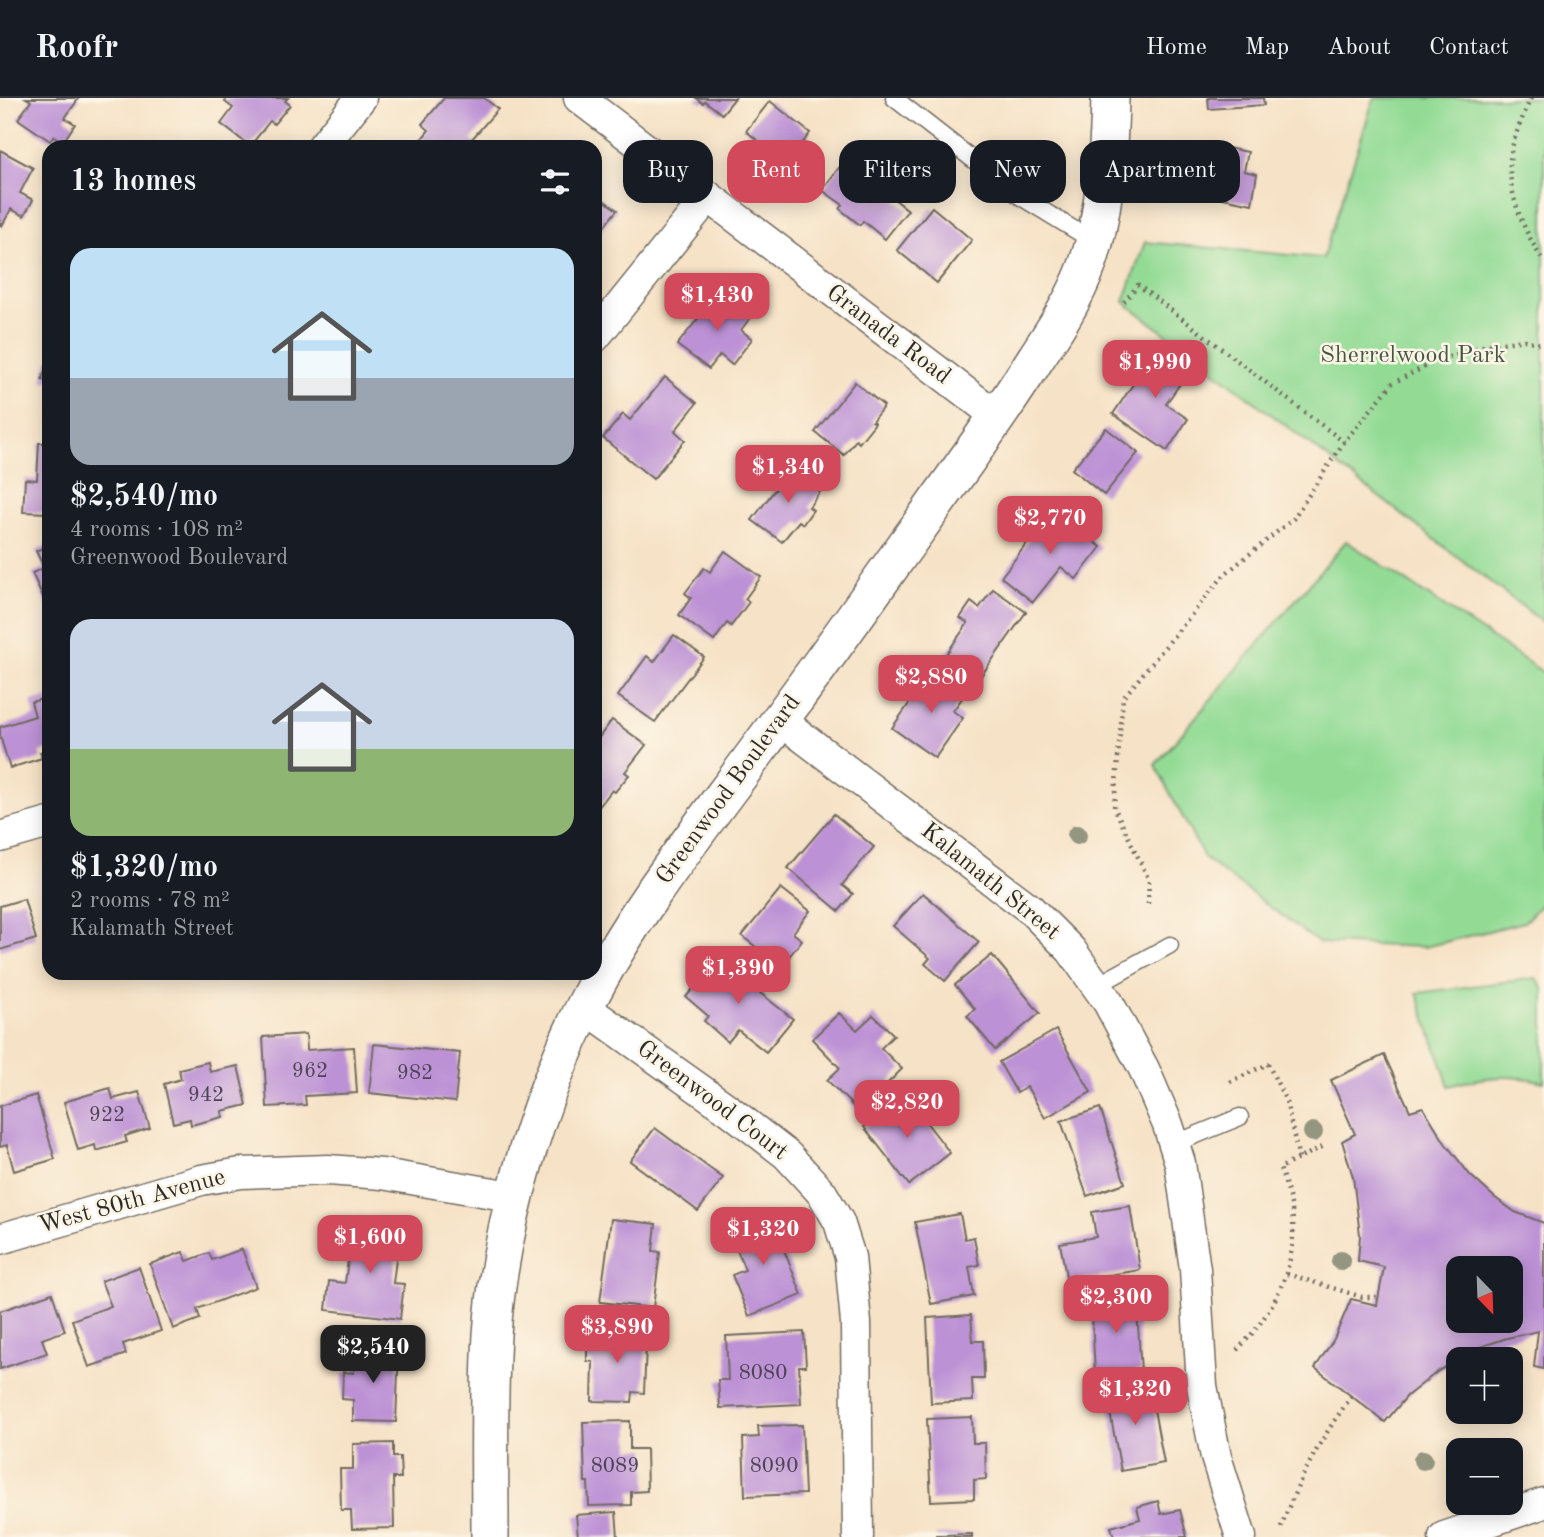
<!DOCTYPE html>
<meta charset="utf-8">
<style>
body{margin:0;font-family:"Old Standard TT",serif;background:#242831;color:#f1f3f6;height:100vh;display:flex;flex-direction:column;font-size:26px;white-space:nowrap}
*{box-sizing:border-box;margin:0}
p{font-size:23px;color:#9ea1a6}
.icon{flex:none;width:38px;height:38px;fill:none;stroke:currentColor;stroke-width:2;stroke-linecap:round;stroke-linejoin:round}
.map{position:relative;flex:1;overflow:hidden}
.side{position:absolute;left:42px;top:42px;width:560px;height:840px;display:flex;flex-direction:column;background:#171b24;border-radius:21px;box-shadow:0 4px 18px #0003}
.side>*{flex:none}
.top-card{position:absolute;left:623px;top:42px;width:665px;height:63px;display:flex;gap:14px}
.needle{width:46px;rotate:157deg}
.buttons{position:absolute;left:1446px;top:1158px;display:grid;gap:14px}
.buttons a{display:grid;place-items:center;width:77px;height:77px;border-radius:14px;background:#171b24;box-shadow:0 4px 18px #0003;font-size:35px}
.price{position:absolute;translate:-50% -60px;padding:0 16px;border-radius:14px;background:#d1495b;color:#fff;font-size:23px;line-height:46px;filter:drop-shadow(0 2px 4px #0008)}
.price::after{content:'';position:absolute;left:50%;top:42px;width:21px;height:16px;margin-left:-10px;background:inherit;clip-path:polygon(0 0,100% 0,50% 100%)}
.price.current{background:#222;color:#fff}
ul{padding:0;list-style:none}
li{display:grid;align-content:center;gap:14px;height:371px;padding:0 28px}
li span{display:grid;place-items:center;height:217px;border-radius:21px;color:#555}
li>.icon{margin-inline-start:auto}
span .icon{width:126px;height:126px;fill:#fffc;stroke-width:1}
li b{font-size:30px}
h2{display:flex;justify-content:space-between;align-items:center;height:84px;padding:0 28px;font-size:30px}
.tag{padding:0 24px;border-radius:21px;background:#171b24;box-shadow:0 4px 18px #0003;font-size:24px;line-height:63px}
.tag.current{background:#d1495b;color:#fff}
header{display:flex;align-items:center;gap:42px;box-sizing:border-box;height:98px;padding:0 35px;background:#171b24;border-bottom:2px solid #363941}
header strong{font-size:33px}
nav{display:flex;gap:38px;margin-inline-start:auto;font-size:24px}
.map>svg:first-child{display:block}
.green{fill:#93db95;stroke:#5f8360;stroke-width:2}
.building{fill:#bc91d5;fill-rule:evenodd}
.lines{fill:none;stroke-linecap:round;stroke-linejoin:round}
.service-casing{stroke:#726b61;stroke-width:19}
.minor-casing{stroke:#726b61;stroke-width:33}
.tertiary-casing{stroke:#726b61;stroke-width:40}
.path{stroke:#726b61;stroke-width:4.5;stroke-dasharray:2 5;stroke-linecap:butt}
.service{stroke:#fff;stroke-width:16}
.minor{stroke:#fff;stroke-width:30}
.tertiary{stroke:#fff;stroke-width:37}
.tree{fill:#959680}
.labels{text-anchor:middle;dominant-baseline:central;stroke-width:5;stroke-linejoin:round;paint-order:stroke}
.number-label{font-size:21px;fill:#4f4456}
.street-label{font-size:24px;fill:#2b2b2b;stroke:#fcf5e5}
.park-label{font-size:24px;fill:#455746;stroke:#fcf5e5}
</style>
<header>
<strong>Roofr</strong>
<nav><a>Home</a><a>Map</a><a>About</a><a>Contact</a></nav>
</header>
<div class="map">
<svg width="1544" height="1439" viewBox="0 0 1544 1439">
<rect width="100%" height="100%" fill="#fcf5e5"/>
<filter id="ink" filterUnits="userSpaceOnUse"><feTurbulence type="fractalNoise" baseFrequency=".0143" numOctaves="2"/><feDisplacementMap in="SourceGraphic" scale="14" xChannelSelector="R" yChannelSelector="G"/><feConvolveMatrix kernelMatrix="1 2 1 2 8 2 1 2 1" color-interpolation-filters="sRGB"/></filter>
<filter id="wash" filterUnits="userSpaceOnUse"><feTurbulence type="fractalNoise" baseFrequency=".00686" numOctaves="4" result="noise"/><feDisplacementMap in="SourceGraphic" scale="28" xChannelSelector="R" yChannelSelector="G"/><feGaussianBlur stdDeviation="1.57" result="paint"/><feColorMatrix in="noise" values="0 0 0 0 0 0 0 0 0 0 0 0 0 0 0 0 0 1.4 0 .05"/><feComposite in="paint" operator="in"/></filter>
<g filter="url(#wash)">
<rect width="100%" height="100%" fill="#f6e2c6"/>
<g class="green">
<path d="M1374,0H1544V525L1124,204L1145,144L1323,160Z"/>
<path d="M1346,443L1544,575V804L1524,824L1425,849L1319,845L1205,761L1155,667Z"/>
<path d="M1536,880L1544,892V984C1509,976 1484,978 1449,988L1417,895Z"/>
</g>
<g id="blocks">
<g class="building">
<path d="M26,0H79L65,20L75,26L63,44L54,38L50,43L18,21L31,3Z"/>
<path d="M227,0H288L285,3L290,7L274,26L270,23L250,48L221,26L233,10L225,4Z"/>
<path d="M444,0H484L498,11L471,42L480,49H415L429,32L422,26Z"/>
<path d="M696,0H735L722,16L705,3L703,5Z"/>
<path d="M1208,0H1263L1264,7L1209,11Z"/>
<path d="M770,3L810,35L784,69L764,53L766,49L746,33Z"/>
<path d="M1207,46L1248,54L1244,73L1257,76L1252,106L1198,95Z"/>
<path d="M0,52L33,70L20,95L33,102L24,118L11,111L2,128L0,127Z"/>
<path d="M845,62L908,112L885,141L863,123L860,127L840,111L843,107L822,92Z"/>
<path d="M595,96L617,112L595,140Z"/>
<path d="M932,109L972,142L937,185L897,152Z"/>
<path d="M719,194L751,219L741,232L752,241L732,267L720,257L709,271L677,247Z"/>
<path d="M1159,248L1191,270L1166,306L1188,321L1167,353L1113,316Z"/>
<path d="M48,262H49V284L42,282Z"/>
<path d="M665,279L697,305L675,333L685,342L653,381L603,340L623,316L630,322Z"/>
<path d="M855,284L884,308L872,323L875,325L859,345L856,342L844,357L815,334Z"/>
<path d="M1106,330L1138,355L1104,397L1072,371Z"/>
<path d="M39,345H49V415L23,414L25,381L37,382Z"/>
<path d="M792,369L822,391L809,409L813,412L803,426L799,423L782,444L752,422Z"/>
<path d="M1053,412L1101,449L1076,481L1061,469L1033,504L1001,479Z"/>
<path d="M49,447V512L32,475L44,470L36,453Z"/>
<path d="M725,453L761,479L745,501L749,504L731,528L727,525L714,543L679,517L691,500L685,495L704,470L710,474Z"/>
<path d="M993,491L1026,514L976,585L942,562L968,525L960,520L971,504L979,510Z"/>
<path d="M674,537L704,559L655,624L618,598L647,558L654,564Z"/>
<path d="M932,573L965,596L953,613L963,620L935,660L892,630Z"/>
<path d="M49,599V652L40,654L42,660L10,670L0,638V629L35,618L31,604Z"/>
<path d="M612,622L646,647L625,674L629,677L615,694L612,692L598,710L595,707V640L597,642Z"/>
<path d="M834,716L874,749L842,787L853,796L839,813L788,770Z"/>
<path d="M781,790L810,813L793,835L802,842L781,869L742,838Z"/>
<path d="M923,795L979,844L945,883L925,866L930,860L893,828Z"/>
<path d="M24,801L36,841L0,852V808Z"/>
<path d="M721,857L762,890L759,894L793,921L766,954L738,932L728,944L704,923L708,918L686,899Z"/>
<path d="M992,857L1040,915L995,952L967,918L975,911L955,887Z"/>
<path d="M839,915L857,932L873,917L894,937L881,950L902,971L859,1014L827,982L840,970L812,941Z"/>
<path d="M1056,932L1091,994L1045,1020L1027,989L1017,995L999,964Z"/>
<path d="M306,936L307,952L354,949L357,995L305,998L306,1007L267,1009L263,939Z"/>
<path d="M374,946L460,955L455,1004L369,995Z"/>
<path d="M1384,957L1410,1013L1423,1009L1445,1045L1470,1077L1494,1099L1515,1114L1544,1125V1271L1534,1269L1538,1233L1507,1240L1480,1249L1437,1274L1407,1298L1385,1324L1315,1270L1334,1241L1351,1201L1377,1207L1384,1169L1358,1163L1360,1137L1353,1079L1342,1043L1355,1036L1331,982ZM1458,1171H1510V1223H1458Z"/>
<path d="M208,964L210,974L238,968L247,1007L222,1013L223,1019L191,1027L190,1021L173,1025L164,986L181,981L179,971Z"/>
<path d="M110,990L113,1001L139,994L150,1030L125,1038L127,1044L96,1053L95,1047L78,1052L64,1004Z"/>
<path d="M36,997L55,1061L14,1073L7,1047L0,1049V1008Z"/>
<path d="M905,997L950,1055L909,1087L864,1029Z"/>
<path d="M1100,1010L1125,1085L1087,1098L1061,1023Z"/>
<path d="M655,1030L723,1080L698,1113L630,1063Z"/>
<path d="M1130,1108L1140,1172L1067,1184L1060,1145L1096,1139L1092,1114Z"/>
<path d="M960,1116L965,1141L974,1139L979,1167L969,1169L974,1198L931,1206L915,1124Z"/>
<path d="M770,1117L802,1197L749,1218L732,1177L745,1172L730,1134Z"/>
<path d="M611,1121L656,1126L653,1153L660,1154L653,1210L600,1204Z"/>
<path d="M353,1124L400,1130L393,1185L404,1186L400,1221L326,1212L329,1183L345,1185Z"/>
<path d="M242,1151L256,1189L197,1211L200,1221L173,1231L150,1166L183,1154L187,1163L209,1155L212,1162Z"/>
<path d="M139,1169L161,1233L123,1246L126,1256L89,1269L72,1222L111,1208L101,1183Z"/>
<path d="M52,1195L65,1233L42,1241L47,1255L0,1271V1213Z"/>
<path d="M1136,1198L1141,1273L1095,1276L1091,1200Z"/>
<path d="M971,1217L973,1243H983L984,1281H972L973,1303L931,1305L927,1220Z"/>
<path d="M594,1230L635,1231L634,1246L646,1247L644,1295L633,1294L632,1304L592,1303L593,1264L587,1263V1245H594Z"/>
<path d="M804,1234L806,1268H799L801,1306L720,1310L718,1282H728L726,1238Z"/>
<path d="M355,1249L399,1250L396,1324L353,1323V1302L342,1301L343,1274L354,1275Z"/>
<path d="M1149,1285L1164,1365L1121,1373L1106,1293Z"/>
<path d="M972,1319L973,1345H985L986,1381L974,1382V1401L931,1403L927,1321Z"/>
<path d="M630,1323V1351H646L647,1393L631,1394V1407L589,1408L588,1384H585L583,1324Z"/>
<path d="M802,1327L805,1396L745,1398L743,1340L759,1339L758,1328Z"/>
<path d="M393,1345V1359H400L401,1380H393L394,1430L352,1431L351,1412H341L340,1371H353V1346Z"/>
<path d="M1158,1403L1161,1416L1180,1412L1187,1439H1114L1111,1429L1140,1421L1137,1409Z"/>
<path d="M616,1414L618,1439H578L576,1417Z"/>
<path d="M972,1436V1439H936V1437Z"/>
</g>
</g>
</g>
<g filter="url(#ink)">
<use href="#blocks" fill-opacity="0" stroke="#726b61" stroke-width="2"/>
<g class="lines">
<defs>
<g id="service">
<path d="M894,0L1021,99L1093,143"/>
<path d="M1096,888L1170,847"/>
<path d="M1174,1046L1240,1019"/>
</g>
<g id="minor">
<path d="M579,0L998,319"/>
<path d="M322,49L361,0"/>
<path d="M595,239L707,100"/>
<path d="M780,622L1030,811L1071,852L1108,904L1144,971L1168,1027L1180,1065L1195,1171L1202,1288L1216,1359L1241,1439"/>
<path d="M0,739L49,725"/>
<path d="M584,909L729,1012L787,1057L822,1095L839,1124L850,1159L856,1225L858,1439"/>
<path d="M0,1141L201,1082L241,1075L328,1072L382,1076L516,1099"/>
<path d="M1444,1439L1544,1405"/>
</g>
<path id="tertiary" d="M490,1439C490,1372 488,1304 492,1237C499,1128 538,1000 587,904C634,812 699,732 760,649C824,563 886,474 949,387C979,345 1009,303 1036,260C1055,231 1075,201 1087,168C1105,118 1109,53 1110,0"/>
</defs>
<use href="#service" class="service-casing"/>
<use href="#minor" class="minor-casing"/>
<use href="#tertiary" class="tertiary-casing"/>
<g class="path">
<path d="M1531,0C1523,19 1512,41 1510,62C1508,98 1525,135 1544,164"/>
<path d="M1124,204L1138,187L1344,344"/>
<path d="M1148,806L1149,782L1114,709L1123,600L1225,476L1293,421L1344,344L1393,285L1434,264L1486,247L1525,242L1544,247"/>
<path d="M1230,984L1268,966L1286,1003L1299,1061"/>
<path d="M1287,1176L1362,1199H1378"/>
<path d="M1237,1252C1275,1214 1299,1166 1292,1112C1290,1098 1284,1083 1280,1070L1326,1047"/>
<path d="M1281,1429C1299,1381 1321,1339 1352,1298"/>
</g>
<use href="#service" class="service"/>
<use href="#minor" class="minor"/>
<use href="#tertiary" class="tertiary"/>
</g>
<g class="tree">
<circle cx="1077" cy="737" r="10"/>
<circle cx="1313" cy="1034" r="10"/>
<circle cx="1341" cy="1163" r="10"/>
<circle cx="1423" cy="1362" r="10"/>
</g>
</g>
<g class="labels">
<g class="number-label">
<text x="310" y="973">962</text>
<text x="415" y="975">982</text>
<text x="206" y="997">942</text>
<text x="107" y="1017">922</text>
<text x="763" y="1275">8080</text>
<text x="615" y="1368">8089</text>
<text x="774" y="1368">8090</text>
</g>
<g class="street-label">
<text transform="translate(888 237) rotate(37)">Granada Road</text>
<text transform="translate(729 692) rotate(-54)">Greenwood Boulevard</text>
<text transform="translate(990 784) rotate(39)">Kalamath Street</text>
<text transform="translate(712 1003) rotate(37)">Greenwood Court</text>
<text transform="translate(132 1104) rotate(-15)">West 80th Avenue</text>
</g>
<g class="park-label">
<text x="1413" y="258">Sherrelwood Park</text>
</g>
</g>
</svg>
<div class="buttons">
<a><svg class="needle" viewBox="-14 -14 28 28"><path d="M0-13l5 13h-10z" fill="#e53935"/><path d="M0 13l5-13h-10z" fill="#9ea1a6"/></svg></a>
<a>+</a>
<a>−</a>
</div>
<b class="price" style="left:717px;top:235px">$1,430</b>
<b class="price" style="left:1155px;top:302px">$1,990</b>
<b class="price" style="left:788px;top:407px">$1,340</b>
<b class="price" style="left:1050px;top:458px">$2,770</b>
<b class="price" style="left:931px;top:617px">$2,880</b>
<b class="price" style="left:738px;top:908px">$1,390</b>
<b class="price" style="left:907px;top:1042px">$2,820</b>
<b class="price" style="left:763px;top:1169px">$1,320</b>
<b class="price" style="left:370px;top:1177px">$1,600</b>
<b class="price" style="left:1116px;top:1237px">$2,300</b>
<b class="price" style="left:617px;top:1267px">$3,890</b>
<b class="price current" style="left:373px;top:1287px">$2,540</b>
<b class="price" style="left:1135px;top:1329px">$1,320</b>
<div class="top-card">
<a class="tag">Buy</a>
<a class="tag current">Rent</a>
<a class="tag">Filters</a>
<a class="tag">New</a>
<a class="tag">Apartment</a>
</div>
<section class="side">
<h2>13 homes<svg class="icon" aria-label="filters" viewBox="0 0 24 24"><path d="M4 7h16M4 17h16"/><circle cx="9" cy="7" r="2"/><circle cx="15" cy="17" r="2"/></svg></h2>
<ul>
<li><span style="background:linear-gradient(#bfe0f5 60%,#9aa5b1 0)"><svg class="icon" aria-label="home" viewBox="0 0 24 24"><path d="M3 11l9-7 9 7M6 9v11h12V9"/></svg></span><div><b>$2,540/mo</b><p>4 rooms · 108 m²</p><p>Greenwood Boulevard</p></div></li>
<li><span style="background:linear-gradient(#c9d6e8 60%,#8fb573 0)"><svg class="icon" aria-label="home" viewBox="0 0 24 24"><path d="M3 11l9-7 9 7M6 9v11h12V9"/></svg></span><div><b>$1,320/mo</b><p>2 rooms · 78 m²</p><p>Kalamath Street</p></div></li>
</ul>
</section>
</div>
